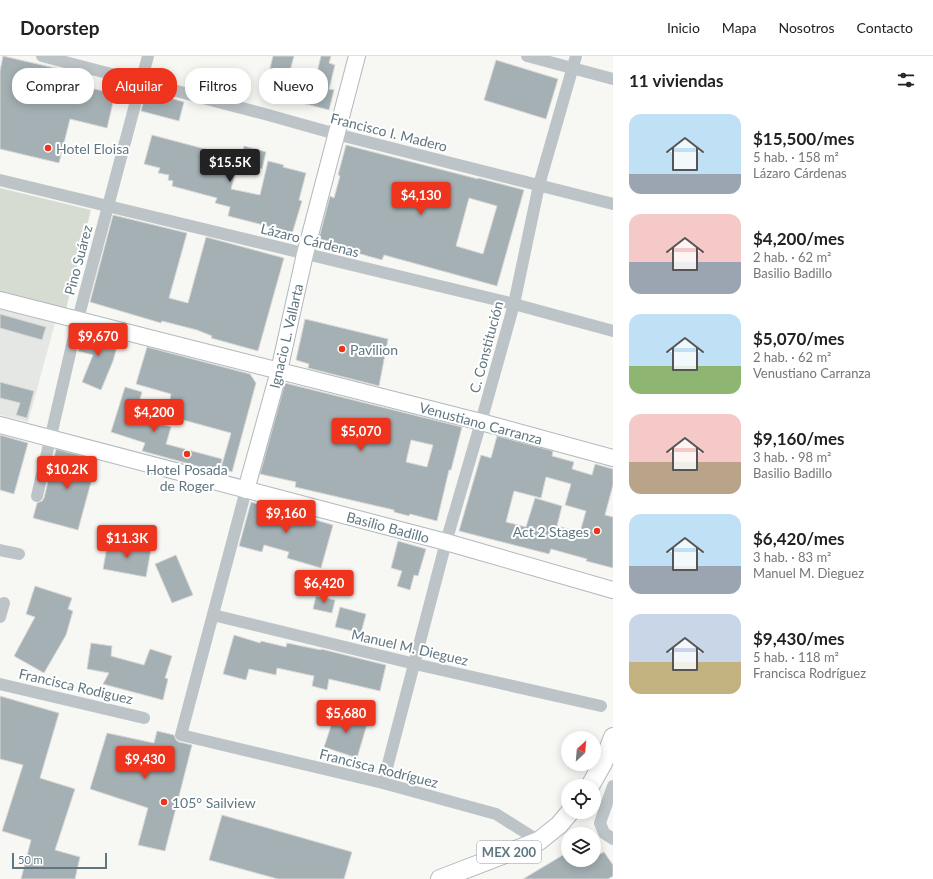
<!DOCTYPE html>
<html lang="es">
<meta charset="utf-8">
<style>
body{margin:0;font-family:Lato,sans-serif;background:#f2f2f2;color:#222;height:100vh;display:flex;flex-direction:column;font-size:15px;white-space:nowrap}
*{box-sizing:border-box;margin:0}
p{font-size:13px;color:#767676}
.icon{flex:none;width:22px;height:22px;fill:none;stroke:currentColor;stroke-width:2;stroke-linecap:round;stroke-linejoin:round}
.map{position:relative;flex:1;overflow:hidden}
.details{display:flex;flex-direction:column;background:#fff;width:320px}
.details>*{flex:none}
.hud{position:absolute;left:12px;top:12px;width:380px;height:36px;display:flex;gap:8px}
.needle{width:26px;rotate:26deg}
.buttons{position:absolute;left:561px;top:675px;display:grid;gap:8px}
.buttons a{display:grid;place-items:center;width:40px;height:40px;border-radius:50%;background:#fff;box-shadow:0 2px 10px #0003;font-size:20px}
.scale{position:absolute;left:12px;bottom:10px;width:95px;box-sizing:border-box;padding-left:4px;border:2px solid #607781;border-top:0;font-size:11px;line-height:14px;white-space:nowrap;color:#607781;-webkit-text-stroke:3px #fff;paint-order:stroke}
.price{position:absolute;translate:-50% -34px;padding:0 9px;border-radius:4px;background:#ee341d;color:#fff;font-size:13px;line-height:26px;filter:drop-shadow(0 1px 2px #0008)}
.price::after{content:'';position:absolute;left:50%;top:24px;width:12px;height:9px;margin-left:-6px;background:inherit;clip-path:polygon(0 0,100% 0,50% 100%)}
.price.selected{background:#222;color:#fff}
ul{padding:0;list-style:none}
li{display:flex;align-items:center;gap:12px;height:100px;padding:0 16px}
li span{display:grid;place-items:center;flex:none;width:112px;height:80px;border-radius:12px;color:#555}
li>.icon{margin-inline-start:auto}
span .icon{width:48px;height:48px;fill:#fffc;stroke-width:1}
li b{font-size:17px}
h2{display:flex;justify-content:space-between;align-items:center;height:48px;padding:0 16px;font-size:17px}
.pill{padding:0 14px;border-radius:16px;background:#fff;box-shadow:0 2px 10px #0003;font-size:14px;line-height:36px}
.pill.selected{background:#ee341d;color:#fff}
header{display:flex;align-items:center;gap:24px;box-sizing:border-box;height:56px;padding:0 20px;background:#fff;border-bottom:1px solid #e0e0e0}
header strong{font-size:19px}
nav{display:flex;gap:22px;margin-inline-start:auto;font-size:14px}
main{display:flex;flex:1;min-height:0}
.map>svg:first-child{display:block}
.built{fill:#e5e7e5}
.green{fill:#d7dcd3}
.building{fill:#a4b0b4;stroke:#d9d8d6;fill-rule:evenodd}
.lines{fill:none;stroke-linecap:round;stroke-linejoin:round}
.secondary-casing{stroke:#b0b8bc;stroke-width:18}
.primary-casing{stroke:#b1b8bc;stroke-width:20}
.street{stroke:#bdc4c7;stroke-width:12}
.secondary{stroke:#fff;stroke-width:16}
.primary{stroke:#fff;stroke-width:18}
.poi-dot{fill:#ee341d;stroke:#fff;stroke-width:1.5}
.labels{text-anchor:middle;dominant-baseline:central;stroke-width:4;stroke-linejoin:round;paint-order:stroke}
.shield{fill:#fff;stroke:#90a0a7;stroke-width:1}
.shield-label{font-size:13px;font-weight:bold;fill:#607781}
.street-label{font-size:14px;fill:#607781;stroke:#fff}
.poi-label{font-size:14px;fill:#607781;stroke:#fff;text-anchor:start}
</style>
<header>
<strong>Doorstep</strong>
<nav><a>Inicio</a><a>Mapa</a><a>Nosotros</a><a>Contacto</a></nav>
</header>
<main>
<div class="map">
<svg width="613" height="823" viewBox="0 0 613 823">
<rect width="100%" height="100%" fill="#f7f7f4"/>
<path class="built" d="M0,253L55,267L28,366L0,359Z"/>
<path class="green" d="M0,132L91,154L66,253L0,237Z"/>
<g class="building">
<path d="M3,0L59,13L66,26L115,38L107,72L70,63L59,107L0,93V15Z"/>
<path d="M273,0H294L288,22L314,29L321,0H331L329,7L335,9L329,33L334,34L329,54L264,37Z"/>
<path d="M496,4L558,23L546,63L484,44Z"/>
<path d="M146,35L184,46L179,65L141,55Z"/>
<path d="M152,79L239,102L231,133L260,139L268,105L284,109L283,111L306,117L299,144L302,145L292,178L279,175V173L228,160L230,151L215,147L217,142L172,130L173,125L168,124L169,119L158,117L160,112L144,108Z"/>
<path d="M346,89L478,123V122L524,134L497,230L384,199L382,204L318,186L330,140L334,142L340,120L338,119ZM469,142L497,150L483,198L456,190Z"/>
<path d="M244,90L266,96L262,113L240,107Z"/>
<path d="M113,159L187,177L169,242L188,247L206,181L284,202L258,295L211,282L212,280L197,274L162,265L161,267L90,246Z"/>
<path d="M0,258L46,271L42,284L0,272Z"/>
<path d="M305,263L388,283L379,330L308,312L309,308L296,304Z"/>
<path d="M83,275L119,284L113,305L101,334L82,326L93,299L78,295Z"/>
<path d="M147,291L250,318L256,327L232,416L221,412L231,377L176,362L180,346L170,343L171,338L136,328Z"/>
<path d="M0,326L34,335L27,362L16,359L20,347L0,342Z"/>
<path d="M285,327L462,371L451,414H449L437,465L410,458L409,460L394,456V454L295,431L296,426L260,418ZM411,384L433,389L427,411L406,406Z"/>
<path d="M125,331L142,336L138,350L151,354L148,364L171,371L166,388L222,403L219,416L142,395L145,387L111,376Z"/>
<path d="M0,379L28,387L14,438L0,434Z"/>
<path d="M497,380L553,395L552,400L574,406L572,413L592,419L595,408L613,413V429L605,459L613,461V512L586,505L587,503L551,493L549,498L459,475L481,399L491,402ZM546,421L571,428L565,449L586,455L580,476L557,470L562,450L535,442L526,471L506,466L514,435L541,442Z"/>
<path d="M56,393L97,404L78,474L33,462L37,447L42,445L44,442Z"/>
<path d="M251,446L298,461L299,459L333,469L321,512L287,502L289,496L264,489L262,496L239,490Z"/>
<path d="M108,485L151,493L146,521L103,513Z"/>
<path d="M398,485L426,493L418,520L414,519L410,534L397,530L402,515L391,512Z"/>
<path d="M176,499L193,539L172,547L155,508Z"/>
<path d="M35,530L72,542L68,553L73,555L66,579L44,617L14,600L35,561L26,558Z"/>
<path d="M316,540L335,544L332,557L313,553Z"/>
<path d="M340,551L366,558L361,577L335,571Z"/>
<path d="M234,579L260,587L261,585L286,591L287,587L321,594V593L386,609L380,635L329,623L327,634L312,630L314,620L277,612L276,619L249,613L246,624L223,618Z"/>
<path d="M91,587L112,590L111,600L144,609L150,593L172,600L165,622L168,623L163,644L103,628L109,617L87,613Z"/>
<path d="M0,640L59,657L40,722L75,733L55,794L80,801L75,823H21L31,784L2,775L23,709L0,703Z"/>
<path d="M336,655L368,665L357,702L324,691Z"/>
<path d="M157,675L174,679L176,684L179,686L192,689L165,795L138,789L148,752L90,733L107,677L154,687Z"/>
<path d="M222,759L352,796L344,823H278L209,804Z"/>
<path d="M568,796V804H594V801L604,796L613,809V820L608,823H523Z"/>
</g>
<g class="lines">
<defs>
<g id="secondary">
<path d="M0,244L481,366L613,402"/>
<path d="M0,369L446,486L613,534"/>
<path d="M246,434L279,315L305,198L357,0"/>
</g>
<g id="primary">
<path d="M590,730L603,707L613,681"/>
<path d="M440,823L539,785L559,769L570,756"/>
</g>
</defs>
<use href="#secondary" class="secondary-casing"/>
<use href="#primary" class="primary-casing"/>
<g class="street">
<path d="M42,0L261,57L336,78L613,148"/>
<path d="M527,0L613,23"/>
<path d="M0,124L514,248L613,275"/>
<path d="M246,434L181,679L383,727L496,758L539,785"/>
<path d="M37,440L78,263L148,0"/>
<path d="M0,494L19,498"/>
<path d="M213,559L415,608L601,650"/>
<path d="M0,561L4,547"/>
<path d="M0,628L144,662"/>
<path d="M383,727L446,486L481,366L514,248L539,129L576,0"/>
<path d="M613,730L600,767L604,777L613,783"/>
</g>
<use href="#secondary" class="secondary"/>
<use href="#primary" class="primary"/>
</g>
<g class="poi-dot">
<circle cx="48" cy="92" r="4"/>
<circle cx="342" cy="293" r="4"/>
<circle cx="187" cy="398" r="4"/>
<circle cx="597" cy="475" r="4"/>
<circle cx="164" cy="746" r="4"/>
</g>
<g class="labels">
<rect class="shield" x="477" y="785" width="64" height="22" rx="3"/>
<g class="shield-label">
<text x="509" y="796">MEX 200</text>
</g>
<g class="street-label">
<text transform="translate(389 76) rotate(14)">Francisco I. Madero</text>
<text transform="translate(310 184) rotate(14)">Lázaro Cárdenas</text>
<text transform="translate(78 204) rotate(-75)">Pino Suárez</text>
<text transform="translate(286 280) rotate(-77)">Ignacio L. Vallarta</text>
<text transform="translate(486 291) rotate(-75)">C. Constitución</text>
<text transform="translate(481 367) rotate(15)">Venustiano Carranza</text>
<text transform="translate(388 471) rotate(15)">Basilio Badillo</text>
<text transform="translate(410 591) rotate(13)">Manuel M. Dieguez</text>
<text transform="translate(76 630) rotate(13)">Francisca Rodiguez</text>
<text transform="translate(379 712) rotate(14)">Francisca Rodríguez</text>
</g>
<g class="poi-label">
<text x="56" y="92">Hotel Eloisa</text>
<text x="350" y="293">Pavilion</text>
<text x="187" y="413" text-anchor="middle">Hotel Posada<tspan x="187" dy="16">de Roger</tspan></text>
<text x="589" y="475" text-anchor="end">Act 2 Stages</text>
<text x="172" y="746">105° Sailview</text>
</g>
</g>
</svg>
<div class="buttons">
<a><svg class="needle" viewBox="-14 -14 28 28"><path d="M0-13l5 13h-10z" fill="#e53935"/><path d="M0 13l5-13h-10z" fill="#767676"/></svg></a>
<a><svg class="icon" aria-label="locate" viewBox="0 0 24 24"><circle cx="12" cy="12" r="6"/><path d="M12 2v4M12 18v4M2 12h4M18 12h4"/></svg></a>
<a><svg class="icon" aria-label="layers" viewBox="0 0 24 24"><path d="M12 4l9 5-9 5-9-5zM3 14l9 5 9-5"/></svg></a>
</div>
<div class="scale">50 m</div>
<b class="price selected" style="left:230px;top:127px">$15.5K</b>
<b class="price" style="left:421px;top:160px">$4,130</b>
<b class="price" style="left:98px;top:301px">$9,670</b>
<b class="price" style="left:154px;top:377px">$4,200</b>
<b class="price" style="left:361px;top:396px">$5,070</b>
<b class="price" style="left:67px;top:434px">$10.2K</b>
<b class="price" style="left:286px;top:478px">$9,160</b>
<b class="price" style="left:127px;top:503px">$11.3K</b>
<b class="price" style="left:324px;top:548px">$6,420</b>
<b class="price" style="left:346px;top:678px">$5,680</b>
<b class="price" style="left:145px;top:724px">$9,430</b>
<div class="hud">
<a class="pill">Comprar</a>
<a class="pill selected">Alquilar</a>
<a class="pill">Filtros</a>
<a class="pill">Nuevo</a>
</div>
</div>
<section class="details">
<h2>11 viviendas<svg class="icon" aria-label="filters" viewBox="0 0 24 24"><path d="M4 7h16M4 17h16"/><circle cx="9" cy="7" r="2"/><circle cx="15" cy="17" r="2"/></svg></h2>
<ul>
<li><span style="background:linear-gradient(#bfe0f5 75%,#9aa5b1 0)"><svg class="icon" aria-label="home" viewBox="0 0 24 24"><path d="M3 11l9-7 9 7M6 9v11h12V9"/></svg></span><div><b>$15,500/mes</b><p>5 hab. · 158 m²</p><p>Lázaro Cárdenas</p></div></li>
<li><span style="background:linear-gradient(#f6c9c9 60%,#9aa5b1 0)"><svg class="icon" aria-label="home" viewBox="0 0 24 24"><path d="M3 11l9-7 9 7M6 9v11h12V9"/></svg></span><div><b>$4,200/mes</b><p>2 hab. · 62 m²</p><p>Basilio Badillo</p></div></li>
<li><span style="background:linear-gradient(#bfe0f5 65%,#8fb573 0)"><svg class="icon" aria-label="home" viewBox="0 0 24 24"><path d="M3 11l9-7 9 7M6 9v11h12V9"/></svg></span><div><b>$5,070/mes</b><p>2 hab. · 62 m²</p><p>Venustiano Carranza</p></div></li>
<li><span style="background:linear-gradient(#f6c9c9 60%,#b9a48a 0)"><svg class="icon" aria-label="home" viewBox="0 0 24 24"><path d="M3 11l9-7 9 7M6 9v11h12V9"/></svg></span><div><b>$9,160/mes</b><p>3 hab. · 98 m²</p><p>Basilio Badillo</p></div></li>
<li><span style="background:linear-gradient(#bfe0f5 65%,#9aa5b1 0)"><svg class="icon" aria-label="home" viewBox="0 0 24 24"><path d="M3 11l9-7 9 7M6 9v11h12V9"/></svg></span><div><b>$6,420/mes</b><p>3 hab. · 83 m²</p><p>Manuel M. Dieguez</p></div></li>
<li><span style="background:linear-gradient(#c9d6e8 60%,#c2b280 0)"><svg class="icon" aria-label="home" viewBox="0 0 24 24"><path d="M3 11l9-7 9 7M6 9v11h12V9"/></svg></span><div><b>$9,430/mes</b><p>5 hab. · 118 m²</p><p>Francisca Rodríguez</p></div></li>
</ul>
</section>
</main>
